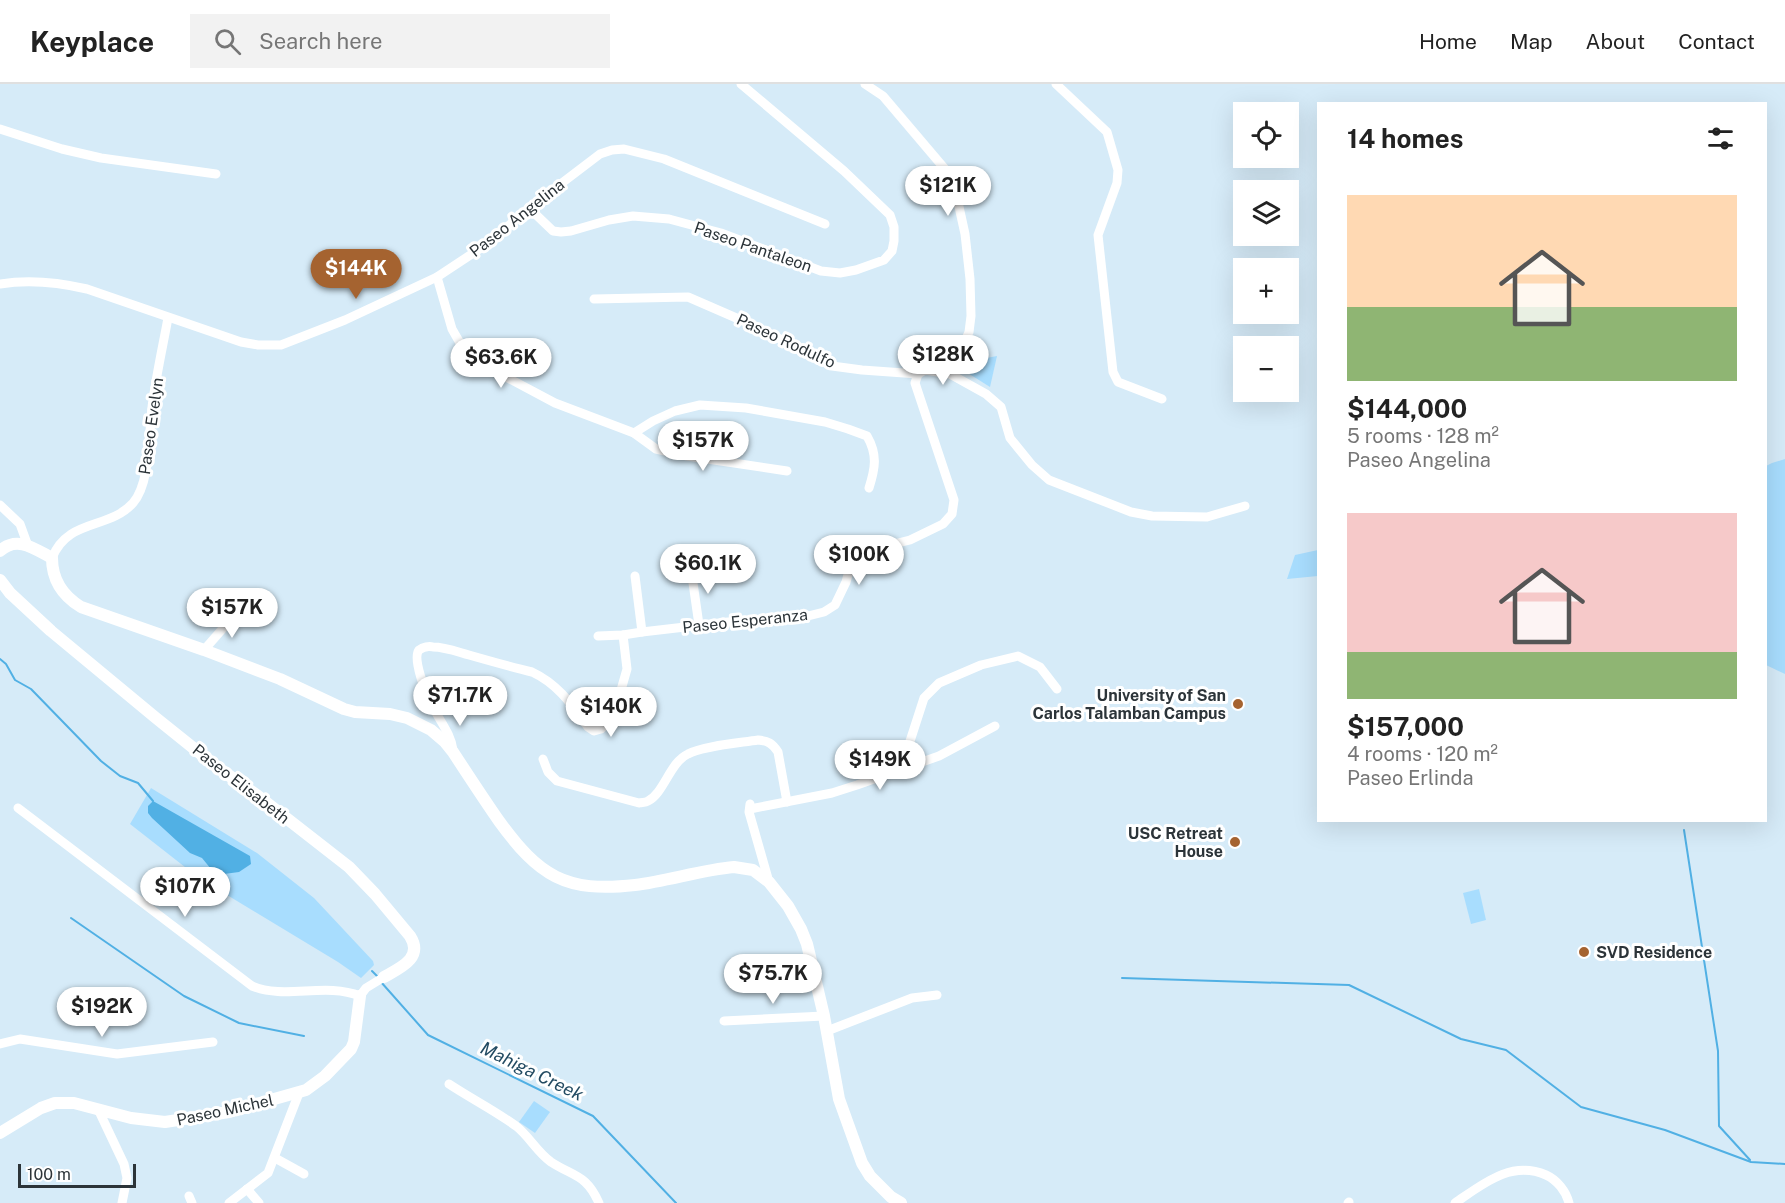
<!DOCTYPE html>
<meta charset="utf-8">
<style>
body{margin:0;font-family:"Public Sans",sans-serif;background:#f2f2f2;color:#222;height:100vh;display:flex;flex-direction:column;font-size:22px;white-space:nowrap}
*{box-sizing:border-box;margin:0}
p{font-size:20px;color:#767676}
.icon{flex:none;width:33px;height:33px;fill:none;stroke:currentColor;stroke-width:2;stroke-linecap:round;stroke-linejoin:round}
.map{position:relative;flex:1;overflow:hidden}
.details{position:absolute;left:1317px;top:18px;width:450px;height:720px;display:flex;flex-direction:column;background:#fff;border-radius:0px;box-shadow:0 6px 24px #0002}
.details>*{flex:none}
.fabs{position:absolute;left:1233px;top:18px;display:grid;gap:12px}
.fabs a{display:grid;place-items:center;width:66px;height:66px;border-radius:0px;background:#fff;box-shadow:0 6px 24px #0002;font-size:30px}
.scale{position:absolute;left:18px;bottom:15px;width:118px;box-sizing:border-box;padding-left:6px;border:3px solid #2c3439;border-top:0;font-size:16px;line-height:21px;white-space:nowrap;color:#2c3439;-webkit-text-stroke:4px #fff;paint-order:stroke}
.price{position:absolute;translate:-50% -51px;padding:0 14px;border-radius:21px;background:#fff;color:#222;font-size:20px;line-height:39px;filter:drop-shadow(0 2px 3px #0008)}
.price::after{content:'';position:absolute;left:50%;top:36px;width:18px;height:14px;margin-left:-9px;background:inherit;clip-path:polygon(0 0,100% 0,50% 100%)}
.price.selected{background:#a56330;color:#fff}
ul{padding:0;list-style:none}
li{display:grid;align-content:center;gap:12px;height:318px;padding:0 30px}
li span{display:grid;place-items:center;height:186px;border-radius:0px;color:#555}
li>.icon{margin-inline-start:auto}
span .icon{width:108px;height:108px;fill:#fffc;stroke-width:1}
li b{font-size:26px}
h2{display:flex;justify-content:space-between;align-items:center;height:72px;padding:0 30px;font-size:26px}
header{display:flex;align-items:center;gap:36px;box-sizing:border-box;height:84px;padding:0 30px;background:#fff;border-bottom:2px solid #e0e0e0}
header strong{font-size:28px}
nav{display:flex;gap:33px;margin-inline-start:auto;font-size:21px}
.search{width:420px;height:54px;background:#f2f2f2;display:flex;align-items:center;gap:15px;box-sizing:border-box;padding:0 21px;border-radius:0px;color:#767676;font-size:22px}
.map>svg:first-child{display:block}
.green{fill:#a8ddfe}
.water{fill:#51b0e4}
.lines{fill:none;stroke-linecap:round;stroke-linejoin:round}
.stream{stroke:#51b0e4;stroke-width:2}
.street{stroke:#fff;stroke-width:9}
.secondary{stroke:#fff;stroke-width:12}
.poi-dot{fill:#a56330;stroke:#fff;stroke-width:2}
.labels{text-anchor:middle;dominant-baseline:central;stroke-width:6;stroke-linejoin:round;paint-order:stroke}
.street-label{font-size:16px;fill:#2c3439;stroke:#fff}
.poi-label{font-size:16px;font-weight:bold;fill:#2c3439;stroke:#fff;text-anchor:end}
.water-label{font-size:18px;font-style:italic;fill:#234b62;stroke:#fff}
</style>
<header>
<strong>Keyplace</strong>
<div class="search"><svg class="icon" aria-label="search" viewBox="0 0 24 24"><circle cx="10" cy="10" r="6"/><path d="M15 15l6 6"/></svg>Search here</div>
<nav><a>Home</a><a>Map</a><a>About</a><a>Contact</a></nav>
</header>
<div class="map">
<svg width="1785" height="1119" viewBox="0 0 1785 1119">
<rect width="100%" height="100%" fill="#d6ebf8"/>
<g class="green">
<path d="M997,272L990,303L963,286L965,278Z"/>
<path d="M1785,375V590L1766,581V382L1772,379Z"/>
<path d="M1318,466V492L1287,495L1295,471Z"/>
<path d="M151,704L257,769L314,814L373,877L374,881L361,894L338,878L199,794L130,740Z"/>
<path d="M1479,805L1486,836L1471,840L1463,809Z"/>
<path d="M534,1017L550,1028L535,1049L519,1038Z"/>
</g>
<path class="water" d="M153,717L250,772L251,780L239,788L224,790L211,785L202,774L190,769L152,734L148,729V722Z"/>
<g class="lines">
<g class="stream">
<path d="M0,575L6,580L15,596L31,605L101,677L120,692L138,699L153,717"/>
<path d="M1684,746L1718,967L1719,1042L1750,1076"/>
<path d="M71,834L184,912L239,939L304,952"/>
<path d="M372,887L378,893"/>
<path d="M1122,894L1349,901L1461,955L1506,966L1581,1023L1665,1046L1751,1078L1785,1080"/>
<path d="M381,898L428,951L593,1032L676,1119"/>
</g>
<g class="street">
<path d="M865,0L883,12L950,91L956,109L965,150L970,195L971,232L969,248L950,290"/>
<path d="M1056,0L1107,48L1118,86L1117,99L1098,151L1113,288L1118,298L1162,315"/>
<path d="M0,45L62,65L101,74L216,90"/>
<path d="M529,124L553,147L561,148L571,147L609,136L633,132L669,135L721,149L821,187L840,189L856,186L884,176L892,167L894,157V143L890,131L844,87L741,0"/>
<path d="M437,193L452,245L464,266L493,286L555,319L634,349L656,365L687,372L787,387"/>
<path d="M0,200C30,195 57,198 87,205L241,258L258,261H281L345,236L437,193L490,158L529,124L600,70L612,66L624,65L664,75L825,140"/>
<path d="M594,215L688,213L757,243L832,282L862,286L918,290L925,286L950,290L986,310L1001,323L1010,354L1032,381L1049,396L1131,428L1152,432L1207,433L1245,422"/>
<path d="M634,349L653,337L675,327L700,321L746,324L825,338L848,345L867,352C878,371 875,385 869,404"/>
<path d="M0,421L20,440L28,462"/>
<path d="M52,474C68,434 109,446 133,419C152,397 148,344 153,316C157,288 163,261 168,234"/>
<path d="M691,485L699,541"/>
<path d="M635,492L642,548"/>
<path d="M598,552L623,551L642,548L728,538L804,533L824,528L835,521L846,498L852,476L862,468L910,456L943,440L952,430L954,416L915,299L918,290"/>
<path d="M204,566L239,526"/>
<path d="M453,666C451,649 438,635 431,619C426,610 412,574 419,566C423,563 429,562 433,563C445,563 458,568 469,571C490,577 511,583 532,588C558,600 572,621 588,643L594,647L601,645L608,638L621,606L627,585L623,551"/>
<path d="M543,675L548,688L557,697L639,719C642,718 645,719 648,717C664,709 670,678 688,670C703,662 739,659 758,656C768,657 772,659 778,668L787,718"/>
<path d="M901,685L924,614L939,599L981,581L1018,572L1040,583L1057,605"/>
<path d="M750,720L749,728L769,798"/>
<path d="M18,724L252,902C285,916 325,898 360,912L366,904L384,893"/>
<path d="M750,725L832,709L857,701L939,672L995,642"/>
<path d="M724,937L824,932"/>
<path d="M827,947L912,914L937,911"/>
<path d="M0,960L20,955L117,970L213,958"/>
<path d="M449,1000C470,1014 494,1026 516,1042C529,1052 537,1068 551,1078C574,1093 586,1090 599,1119"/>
<path d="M98,1025L124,1080L127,1094L122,1119"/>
<path d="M275,1074L304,1090"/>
<path d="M247,1105L259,1119"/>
<path d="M189,1112L192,1119"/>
<path d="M229,1119L268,1089L299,1009"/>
<path d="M1348,1119L1349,1118"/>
<path d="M1455,1119C1483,1100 1511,1076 1546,1091C1557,1096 1566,1107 1569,1119"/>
</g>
<g class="secondary">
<path d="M0,467C17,451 35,465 52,474C52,496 63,512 81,523L204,566L280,595L344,625L355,628L390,630L407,634L431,646L445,658L453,668C468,691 483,714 499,737C539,792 565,809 635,801C668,797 701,786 734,783L753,786L769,798L788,822L801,845L807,860L824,932L839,1015L862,1079L870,1092L891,1113L901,1119"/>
<path d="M0,496L10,509L51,547L156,634L217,683L258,712L349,783L375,810L410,852C424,874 400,884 384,893"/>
<path d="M0,1049L41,1024L55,1019H74L131,1034L165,1038L229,1028L306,1006L325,992L351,965L354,958L360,912"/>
</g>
</g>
<g class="poi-dot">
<circle cx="1238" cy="620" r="6"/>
<circle cx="1235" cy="758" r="6"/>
<circle cx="1584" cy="868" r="6"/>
</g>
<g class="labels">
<g class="street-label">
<text transform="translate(517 134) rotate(-38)">Paseo Angelina</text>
<text transform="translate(753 163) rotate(19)">Paseo Pantaleon</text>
<text transform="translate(786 257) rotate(25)">Paseo Rodulfo</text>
<text transform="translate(151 342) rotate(-82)">Paseo Evelyn</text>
<text transform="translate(745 537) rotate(-6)">Paseo Esperanza</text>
<text transform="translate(241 700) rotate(38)">Paseo Elisabeth</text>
<text transform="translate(225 1026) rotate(-12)">Paseo Michel</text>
</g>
<g class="poi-label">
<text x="1226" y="611">University of San<tspan x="1226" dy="18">Carlos Talamban Campus</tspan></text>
<text x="1223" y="749">USC Retreat<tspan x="1223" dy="18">House</tspan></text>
<text x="1596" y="868" text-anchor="start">SVD Residence</text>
</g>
<g class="water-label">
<text transform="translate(532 987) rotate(26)">Mahiga Creek</text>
</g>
</g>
</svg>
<div class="fabs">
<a><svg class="icon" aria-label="locate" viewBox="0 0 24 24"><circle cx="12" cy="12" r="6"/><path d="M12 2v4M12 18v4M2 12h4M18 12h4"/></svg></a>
<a><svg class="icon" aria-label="layers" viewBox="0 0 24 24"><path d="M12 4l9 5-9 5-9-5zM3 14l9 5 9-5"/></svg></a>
<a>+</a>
<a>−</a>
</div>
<div class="scale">100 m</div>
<b class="price" style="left:948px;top:133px">$121K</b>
<b class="price selected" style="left:356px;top:216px">$144K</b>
<b class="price" style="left:943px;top:302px">$128K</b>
<b class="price" style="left:501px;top:305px">$63.6K</b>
<b class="price" style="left:703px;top:388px">$157K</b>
<b class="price" style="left:859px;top:502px">$100K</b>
<b class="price" style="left:708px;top:511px">$60.1K</b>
<b class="price" style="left:232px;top:555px">$157K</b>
<b class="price" style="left:460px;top:643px">$71.7K</b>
<b class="price" style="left:611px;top:654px">$140K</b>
<b class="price" style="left:880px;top:707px">$149K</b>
<b class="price" style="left:185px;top:834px">$107K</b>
<b class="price" style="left:773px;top:921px">$75.7K</b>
<b class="price" style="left:102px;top:954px">$192K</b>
<section class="details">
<h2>14 homes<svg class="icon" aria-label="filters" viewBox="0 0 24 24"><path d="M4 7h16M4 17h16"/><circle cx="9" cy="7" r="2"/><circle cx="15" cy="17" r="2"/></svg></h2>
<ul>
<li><span style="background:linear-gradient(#ffd9b3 60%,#8fb573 0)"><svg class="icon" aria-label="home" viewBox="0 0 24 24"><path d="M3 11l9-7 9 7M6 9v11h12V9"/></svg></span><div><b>$144,000</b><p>5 rooms · 128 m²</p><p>Paseo Angelina</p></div></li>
<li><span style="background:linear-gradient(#f6c9c9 75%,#8fb573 0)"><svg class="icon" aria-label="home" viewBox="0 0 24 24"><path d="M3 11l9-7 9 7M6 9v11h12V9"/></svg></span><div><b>$157,000</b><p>4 rooms · 120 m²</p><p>Paseo Erlinda</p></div></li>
</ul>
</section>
</div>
